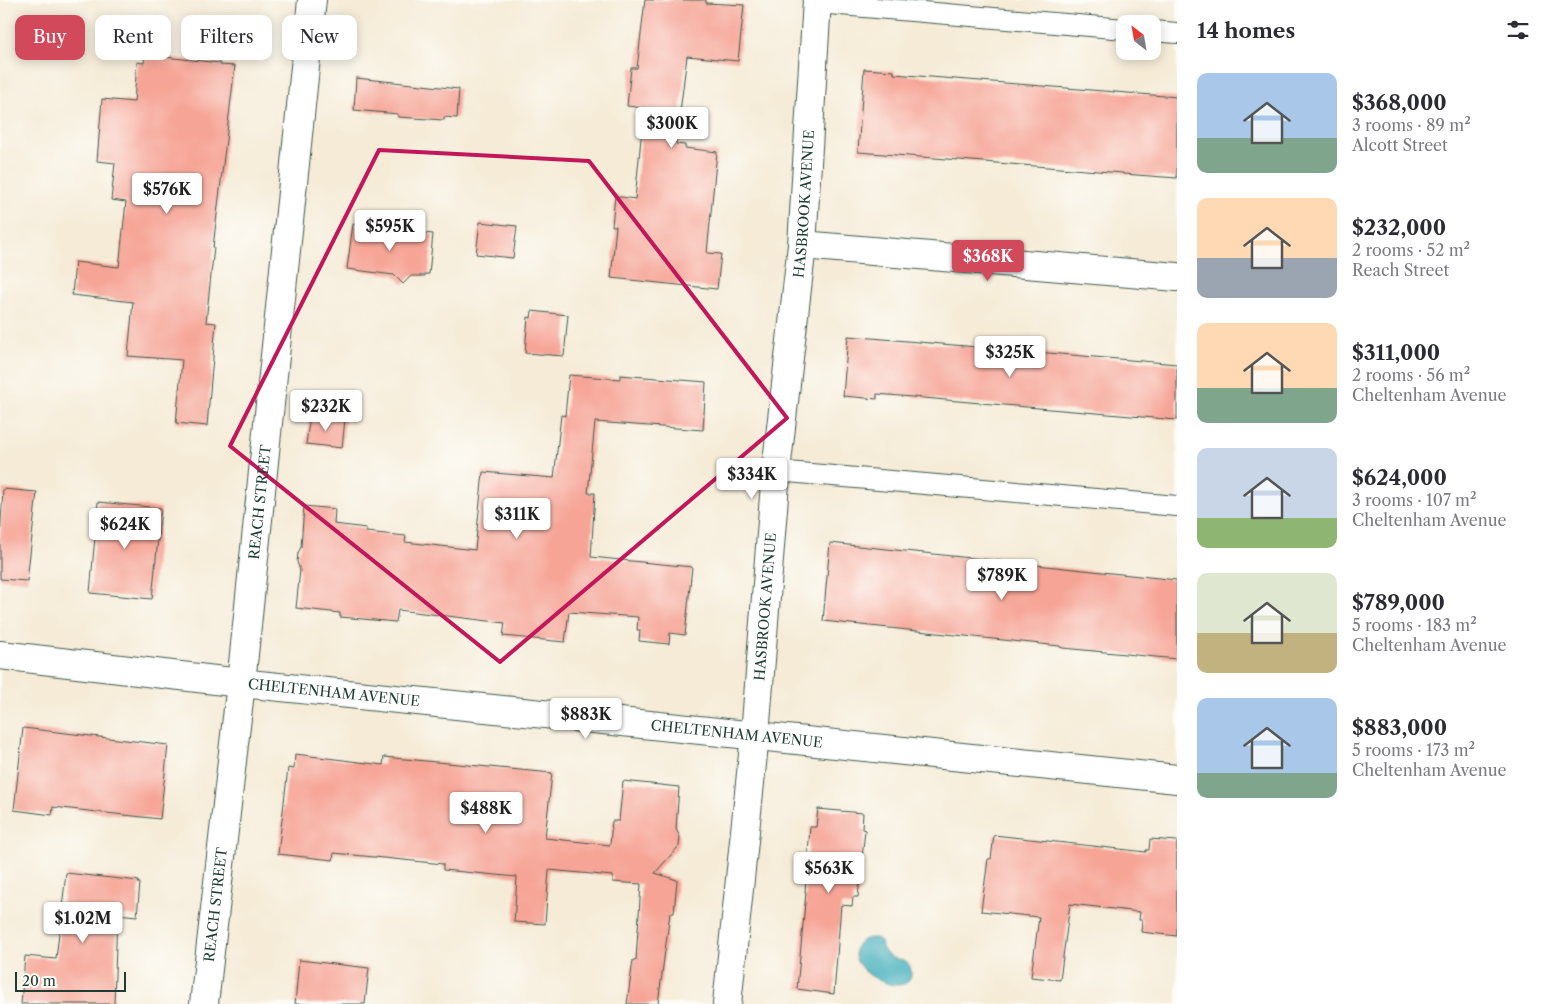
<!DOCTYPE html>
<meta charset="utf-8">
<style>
body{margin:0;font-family:"Libre Caslon Text",serif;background:#f2f2f3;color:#2b2b33;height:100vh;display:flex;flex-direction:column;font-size:19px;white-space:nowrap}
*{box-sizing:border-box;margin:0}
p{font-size:16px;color:#7c7c81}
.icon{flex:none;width:28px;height:28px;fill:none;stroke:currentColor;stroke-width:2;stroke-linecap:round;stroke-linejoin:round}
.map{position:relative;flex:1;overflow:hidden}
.panel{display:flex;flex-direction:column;background:#fff;width:375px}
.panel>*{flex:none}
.guide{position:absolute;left:15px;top:15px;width:475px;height:45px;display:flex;gap:10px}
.needle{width:32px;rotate:329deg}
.tools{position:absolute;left:1116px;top:15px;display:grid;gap:10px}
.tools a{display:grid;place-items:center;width:45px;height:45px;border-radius:10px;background:#fff;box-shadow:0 2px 12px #0003;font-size:25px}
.scale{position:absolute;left:15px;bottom:12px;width:111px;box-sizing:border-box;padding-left:5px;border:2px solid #1f3d34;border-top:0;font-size:14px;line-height:18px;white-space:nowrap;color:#1f3d34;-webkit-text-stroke:4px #fdfcf7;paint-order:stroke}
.price{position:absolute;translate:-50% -42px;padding:0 11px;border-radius:5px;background:#fff;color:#222;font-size:16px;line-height:32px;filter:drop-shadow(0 1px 2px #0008)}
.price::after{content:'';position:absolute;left:50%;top:30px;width:15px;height:11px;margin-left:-8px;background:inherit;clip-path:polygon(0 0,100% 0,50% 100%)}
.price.selected{background:#d1495b;color:#fff}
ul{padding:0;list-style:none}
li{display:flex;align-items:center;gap:15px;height:125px;padding:0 20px}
li span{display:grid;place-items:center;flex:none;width:140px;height:100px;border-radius:10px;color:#555}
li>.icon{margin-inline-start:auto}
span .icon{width:60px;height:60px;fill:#fffc;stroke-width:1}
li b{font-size:21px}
h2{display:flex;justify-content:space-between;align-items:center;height:60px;padding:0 20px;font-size:21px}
.chip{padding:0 18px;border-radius:10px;background:#fff;box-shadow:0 2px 12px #0003;font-size:18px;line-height:45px}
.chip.selected{background:#d1495b;color:#fff}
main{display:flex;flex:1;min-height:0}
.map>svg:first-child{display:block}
.water{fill:#3babb9;stroke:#2d7476}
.building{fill:#f6a496}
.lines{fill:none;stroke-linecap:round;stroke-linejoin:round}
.lane-casing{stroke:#3f574c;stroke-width:22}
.street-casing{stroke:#3f574c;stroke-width:30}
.lane{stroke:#fff;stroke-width:20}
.street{stroke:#fff;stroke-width:28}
.marked{fill:none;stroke:#c2185b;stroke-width:4;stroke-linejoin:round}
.labels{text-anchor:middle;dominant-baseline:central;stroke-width:4;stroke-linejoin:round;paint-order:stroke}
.street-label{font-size:14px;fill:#1f3d34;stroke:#fdfcf7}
</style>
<main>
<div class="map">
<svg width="1177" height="1004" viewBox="0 0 1177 1004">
<rect width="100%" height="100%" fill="#fdfcf7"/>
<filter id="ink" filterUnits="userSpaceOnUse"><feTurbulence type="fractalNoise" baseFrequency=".02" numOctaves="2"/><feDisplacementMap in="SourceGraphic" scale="10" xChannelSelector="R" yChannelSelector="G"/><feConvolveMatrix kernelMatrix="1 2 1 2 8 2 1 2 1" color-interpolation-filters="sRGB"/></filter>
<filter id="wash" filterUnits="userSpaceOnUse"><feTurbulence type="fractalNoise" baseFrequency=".0096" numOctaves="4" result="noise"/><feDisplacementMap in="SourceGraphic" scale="20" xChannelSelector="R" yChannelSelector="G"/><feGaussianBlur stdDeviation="1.12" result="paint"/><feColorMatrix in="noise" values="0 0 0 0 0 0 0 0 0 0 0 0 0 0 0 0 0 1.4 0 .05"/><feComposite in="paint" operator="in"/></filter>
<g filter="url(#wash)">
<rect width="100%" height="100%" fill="#f5ebd7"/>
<path class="water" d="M869,938H876L881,942C885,967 910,953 911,971C915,1002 849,976 855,949C857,942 863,939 869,938Z"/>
<g id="blocks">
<g class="building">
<path d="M645,0H706V3L744,5L738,61L687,56L676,144L685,145V148L717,152L707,253L721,254L717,289L611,278L616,226H612L615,196L635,199L644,108L627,106L631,68H637Z"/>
<path d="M145,55L220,63V65L235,66L213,247H214L206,322L216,323L207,426L176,423L182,360L128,356L133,302L72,295L75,262L119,267L126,202L111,200L115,163L97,161L102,99L134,102L137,62L144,63Z"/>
<path d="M864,69L894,71V74L1177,97V178L1123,174V173L858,152Z"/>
<path d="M356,78L459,89L457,118L444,117V120L398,117V114L354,110Z"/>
<path d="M480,222L517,226L513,258L476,254Z"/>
<path d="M353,224L433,234L429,274H425V276H411L403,284L394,275L347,269Z"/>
<path d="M532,311L568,315L564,356L525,353L528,317L531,318Z"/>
<path d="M848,336L1177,364V420L877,394V399L843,396Z"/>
<path d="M569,375L620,379V375L706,382L703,430L595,422L588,493H595L591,557L692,567L685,635L670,633L669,644L639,641L640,630H637L638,617L569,612L565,642L503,636L505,623L398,610L396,622L340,617V613L296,608L300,570L297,562L298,553L301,547L304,506L335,509L334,524L366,528V532L406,536L405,542L475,550L483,472L554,478L561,415L565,416Z"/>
<path d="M310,415L345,419L342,448L306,444Z"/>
<path d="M3,489L37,492L27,581L0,579V539Z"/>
<path d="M98,502L161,508L152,599L90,593Z"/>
<path d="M830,543L1177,580V659L1063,648L1060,647V646L823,621Z"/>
<path d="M23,728L168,745L160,819L53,807L52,815L14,810Z"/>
<path d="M295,754L383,765L384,757L552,773L545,838L610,845L612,821H619L623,781L679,787L676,829L680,837L679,846L655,873L677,880L674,913H670L658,1004H627L633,960H636L641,884L613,882V876L549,870L545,924L514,922L517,877L443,870V864L334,853L333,860L278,854L288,768L294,769Z"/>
<path d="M818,809L863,813L862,829L865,830L858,897H853L852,906L841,905L834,994L797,989L806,892H805L810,827H816Z"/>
<path d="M994,835L1146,852V850H1149L1150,839L1177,841V936L1141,932L1142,920H1139L1140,912L1070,904L1060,980L1031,977L1039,917L981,911L988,859H991Z"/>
<path d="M66,873L139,881L138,883H140L137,916L117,914L114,1004H21L25,956L56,959Z"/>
<path d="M299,960L369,968L365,1004H295Z"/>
</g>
</g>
</g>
<g filter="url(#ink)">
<use href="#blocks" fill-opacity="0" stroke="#3f574c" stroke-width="1"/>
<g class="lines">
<defs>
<g id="lane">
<path d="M817,3L1125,29"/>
<path d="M1152,31L1177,33"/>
<path d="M776,471L1177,506"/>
</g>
<g id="street">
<path d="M802,245L1177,277"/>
<path id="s1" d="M0,655L241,683L1177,779"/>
<path id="s2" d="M204,1004L241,683L312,0"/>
<path id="s3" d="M727,1004L755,735L776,471L802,245L817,0"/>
</g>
</defs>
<use href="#lane" class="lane-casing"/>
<use href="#street" class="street-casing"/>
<use href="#lane" class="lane"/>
<use href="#street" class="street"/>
</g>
</g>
<path class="marked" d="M379,150L589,161L787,418L500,662L230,446Z"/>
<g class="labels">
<g class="street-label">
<text stroke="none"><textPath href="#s3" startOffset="804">HASBROOK AVENUE</textPath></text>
<text stroke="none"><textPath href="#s2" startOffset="505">REACH STREET</textPath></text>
<text stroke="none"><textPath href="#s3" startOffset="399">HASBROOK AVENUE</textPath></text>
<text stroke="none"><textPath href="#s1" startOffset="336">CHELTENHAM AVENUE</textPath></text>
<text stroke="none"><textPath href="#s1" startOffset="741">CHELTENHAM AVENUE</textPath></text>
<text stroke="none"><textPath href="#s2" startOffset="100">REACH STREET</textPath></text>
</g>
</g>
</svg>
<div class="tools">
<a><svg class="needle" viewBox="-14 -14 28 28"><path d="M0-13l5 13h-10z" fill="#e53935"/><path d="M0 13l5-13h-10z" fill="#7c7c81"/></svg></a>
</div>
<div class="scale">20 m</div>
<b class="price" style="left:672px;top:149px">$300K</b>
<b class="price" style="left:167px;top:215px">$576K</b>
<b class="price" style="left:390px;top:252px">$595K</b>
<b class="price selected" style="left:988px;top:282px">$368K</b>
<b class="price" style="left:1010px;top:378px">$325K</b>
<b class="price" style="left:326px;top:432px">$232K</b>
<b class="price" style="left:752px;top:500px">$334K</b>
<b class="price" style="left:517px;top:540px">$311K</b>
<b class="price" style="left:125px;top:550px">$624K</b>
<b class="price" style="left:1002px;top:601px">$789K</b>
<b class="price" style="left:586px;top:740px">$883K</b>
<b class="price" style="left:486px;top:834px">$488K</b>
<b class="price" style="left:829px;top:894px">$563K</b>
<b class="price" style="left:83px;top:944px">$1.02M</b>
<div class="guide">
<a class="chip selected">Buy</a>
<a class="chip">Rent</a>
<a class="chip">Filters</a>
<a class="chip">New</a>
</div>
</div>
<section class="panel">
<h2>14 homes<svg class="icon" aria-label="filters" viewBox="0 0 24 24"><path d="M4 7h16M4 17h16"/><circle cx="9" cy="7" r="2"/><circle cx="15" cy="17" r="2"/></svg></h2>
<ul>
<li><span style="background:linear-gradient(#a9c7e8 65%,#7fa58c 0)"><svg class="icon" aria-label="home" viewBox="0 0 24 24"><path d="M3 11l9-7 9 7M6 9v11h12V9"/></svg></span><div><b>$368,000</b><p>3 rooms · 89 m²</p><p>Alcott Street</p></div></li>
<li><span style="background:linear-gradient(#ffd9b3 60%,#9aa5b1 0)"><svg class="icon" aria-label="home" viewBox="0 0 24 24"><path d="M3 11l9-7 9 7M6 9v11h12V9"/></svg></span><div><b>$232,000</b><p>2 rooms · 52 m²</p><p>Reach Street</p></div></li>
<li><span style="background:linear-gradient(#ffd9b3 65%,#7fa58c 0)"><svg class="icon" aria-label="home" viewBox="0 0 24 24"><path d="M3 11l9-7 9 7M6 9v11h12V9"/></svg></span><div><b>$311,000</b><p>2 rooms · 56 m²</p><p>Cheltenham Avenue</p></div></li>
<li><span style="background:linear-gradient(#c9d6e8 70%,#8fb573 0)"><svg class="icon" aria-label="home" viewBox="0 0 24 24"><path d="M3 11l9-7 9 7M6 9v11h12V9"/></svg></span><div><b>$624,000</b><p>3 rooms · 107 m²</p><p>Cheltenham Avenue</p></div></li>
<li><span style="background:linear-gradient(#dfe7d0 60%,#c2b280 0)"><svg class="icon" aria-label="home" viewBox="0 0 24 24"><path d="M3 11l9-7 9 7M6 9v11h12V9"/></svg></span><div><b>$789,000</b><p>5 rooms · 183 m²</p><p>Cheltenham Avenue</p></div></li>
<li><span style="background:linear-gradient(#a9c7e8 75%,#7fa58c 0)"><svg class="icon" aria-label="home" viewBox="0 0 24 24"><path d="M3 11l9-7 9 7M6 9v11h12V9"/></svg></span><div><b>$883,000</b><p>5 rooms · 173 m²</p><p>Cheltenham Avenue</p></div></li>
</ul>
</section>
</main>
